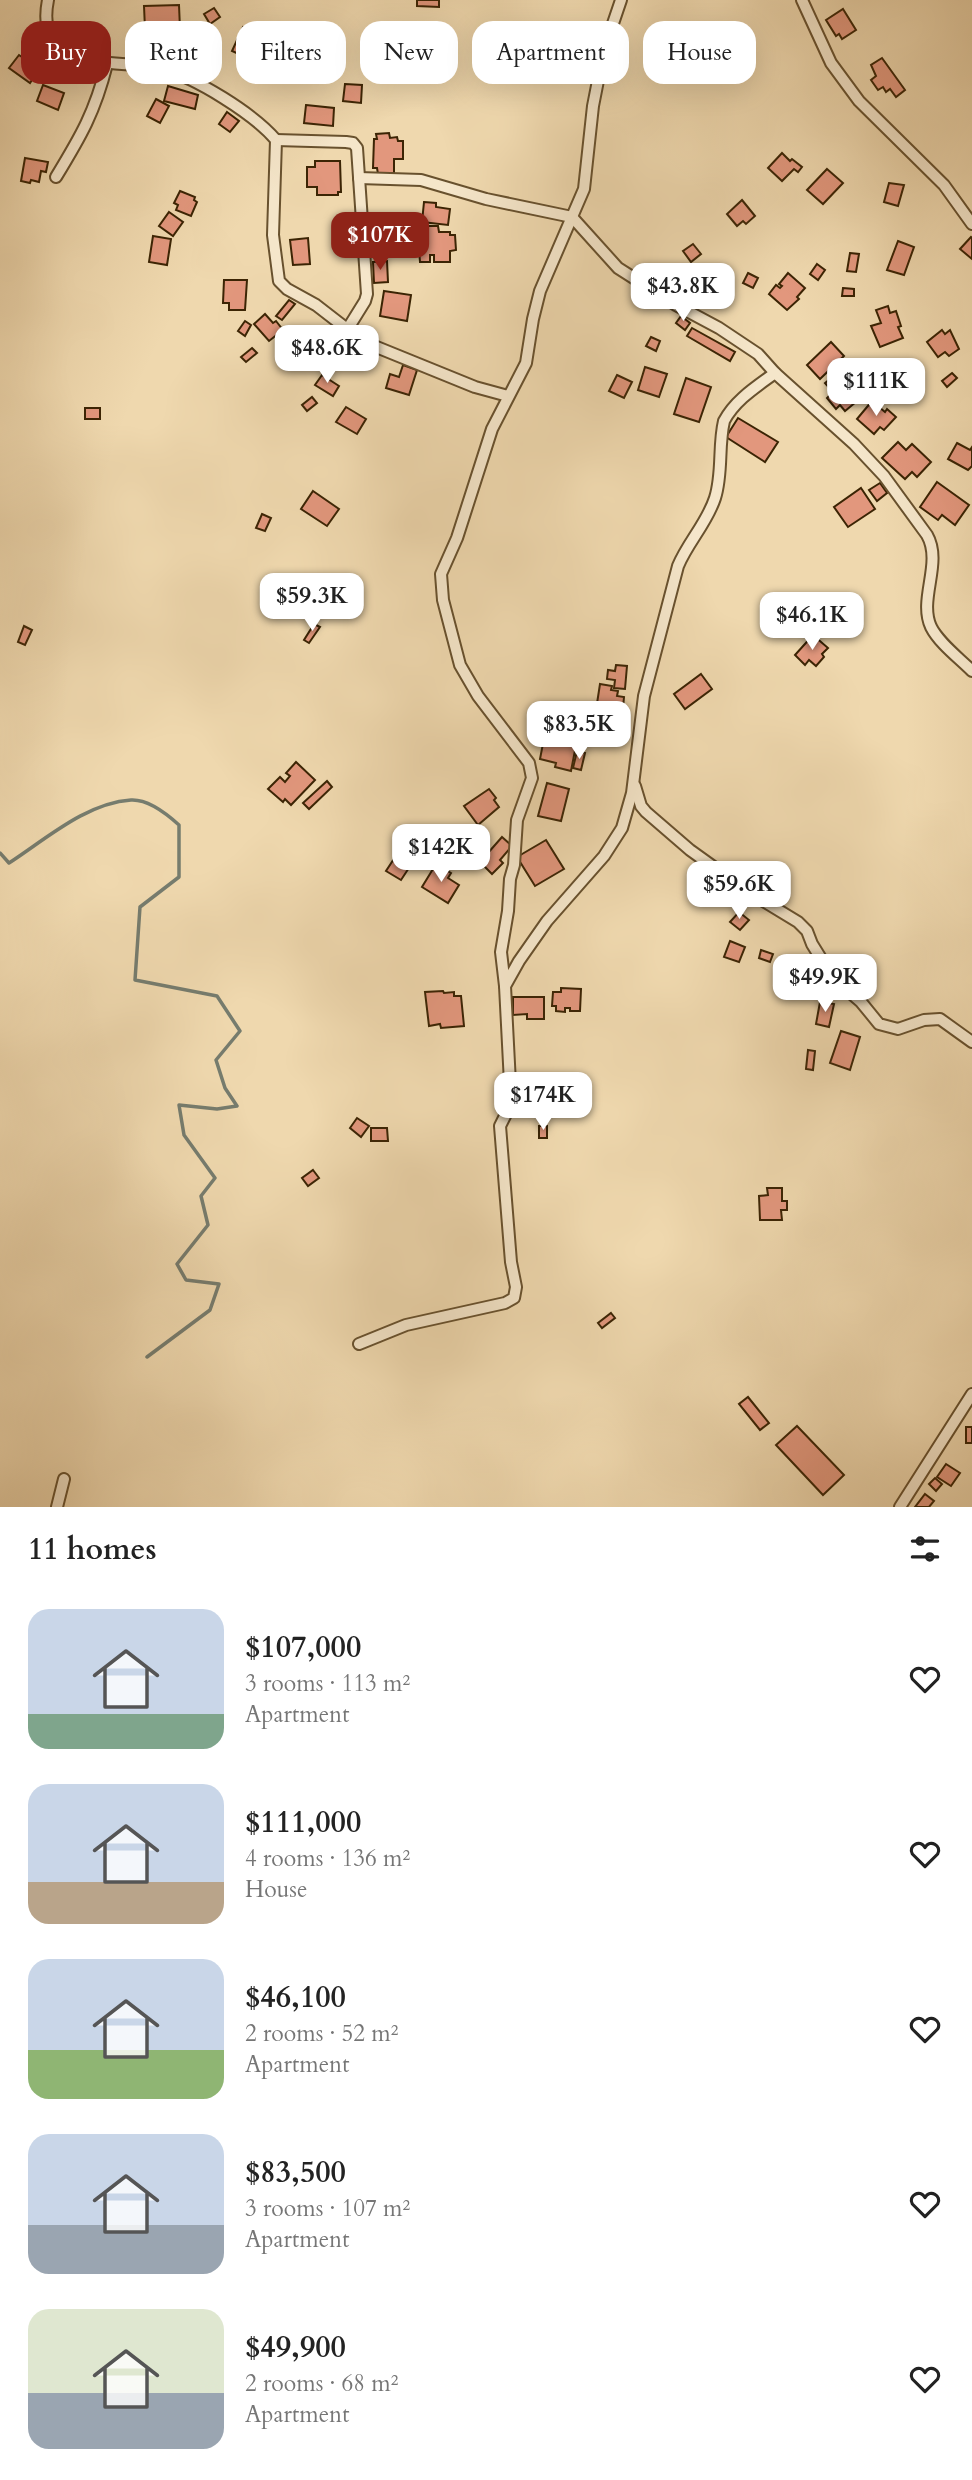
<!DOCTYPE html>
<meta charset="utf-8">
<style>
body{margin:0;font-family:Cardo,serif;background:#f6f6f6;color:#222;height:100vh;display:flex;flex-direction:column;font-size:26px;white-space:nowrap}
*{box-sizing:border-box;margin:0}
p{font-size:23px;color:#767676}
.icon{flex:none;width:38px;height:38px;fill:none;stroke:currentColor;stroke-width:2;stroke-linecap:round;stroke-linejoin:round}
.map{position:relative;height:1507px;overflow:hidden}
.details{display:flex;flex-direction:column;background:#fff;flex:1}
.details>*{flex:none}
.guide{position:absolute;left:21px;top:21px;width:931px;height:63px;display:flex;gap:14px}
.price{position:absolute;translate:-50% -60px;padding:0 16px;border-radius:14px;background:#fff;color:#222;font-size:23px;line-height:46px;filter:drop-shadow(0 2px 4px #0008)}
.price::after{content:'';position:absolute;left:50%;top:42px;width:21px;height:16px;margin-left:-10px;background:inherit;clip-path:polygon(0 0,100% 0,50% 100%)}
.price.current{background:#8f2418;color:#fff}
ul{padding:0;list-style:none}
li{display:flex;align-items:center;gap:21px;height:175px;padding:0 28px}
li span{display:grid;place-items:center;flex:none;width:196px;height:140px;border-radius:21px;color:#555}
li>.icon{margin-inline-start:auto}
span .icon{width:84px;height:84px;fill:#fffc;stroke-width:1}
li b{font-size:30px}
h2{display:flex;justify-content:space-between;align-items:center;height:84px;padding:0 28px;font-size:30px}
.pill{padding:0 24px;border-radius:21px;background:#fff;box-shadow:0 7px 28px #0002;font-size:24px;line-height:63px}
.pill.current{background:#8f2418;color:#fff}
.map>svg:first-child{display:block}
.lines{fill:none;stroke-linecap:round;stroke-linejoin:round}
.stream{stroke:#767c6e;stroke-width:3.5}
.building{fill:#e2977d;stroke:#3b2404;stroke-width:2}
.street-casing{stroke:#68512e;stroke-width:14}
.street{stroke:#f5e6ca;stroke-width:10}
</style>
<div class="map">
<svg width="972" height="1507" viewBox="0 0 972 1507">
<rect width="100%" height="100%" fill="#efd8ae"/>
<filter id="stains"><feTurbulence type="fractalNoise" baseFrequency=".00286" numOctaves="4"/><feColorMatrix values="0 0 0 0 .2 0 0 0 0 .09 0 0 0 0 .02 0 0 0 .5 -.17"/></filter>
<radialGradient id="worn" r=".72"><stop offset=".6" stop-color="#630" stop-opacity="0"/><stop offset="1" stop-color="#630" stop-opacity=".3"/></radialGradient>
<g class="lines">
<path class="stream" d="M0,853L9,863C46,839 86,803 131,800C148,799 167,814 179,825V877L140,907L135,980L217,996L240,1031L216,1060L225,1088L237,1106L217,1109L179,1105L184,1135L215,1178L201,1196L208,1225L177,1264L186,1280L219,1284L210,1310L147,1357"/>
</g>
<g class="building">
<path d="M417,0H439V7L417,6Z"/>
<path d="M179,5L181,53L174,54L175,63L165,64V60H156V51L146,52L144,6Z"/>
<path d="M214,8L220,17L210,24L204,14Z"/>
<path d="M843,9L856,30L842,39L839,34L836,36L826,20Z"/>
<path d="M243,27L265,36L254,61L232,51Z"/>
<path d="M578,39L590,44L583,60L571,54Z"/>
<path d="M529,50L553,52L550,77L528,74L527,79L513,73L522,52L529,55Z"/>
<path d="M19,55L39,69L30,83L9,68Z"/>
<path d="M882,58L905,90L896,97L890,89L886,92L883,87L878,90L871,80L876,76L871,65Z"/>
<path d="M345,84L362,85L361,103L343,101Z"/>
<path d="M43,85L64,93L58,110L37,101Z"/>
<path d="M168,86L198,95L195,109L164,101Z"/>
<path d="M156,99L169,106L160,123L147,116Z"/>
<path d="M306,105L334,108L333,126L304,123Z"/>
<path d="M227,112L239,121L230,132L219,124Z"/>
<path d="M389,133L390,138L397,137L398,141H403V159H394V173L378,174L377,168H373L374,139H377L376,134Z"/>
<path d="M782,153L790,161L792,159L802,167L798,172L794,169L782,181L768,168Z"/>
<path d="M25,158L48,162L46,172L41,171L39,182L31,180L30,183L21,181Z"/>
<path d="M315,161H340L341,192H338V195H317V187H307V167H315Z"/>
<path d="M827,169L843,183L823,204L807,190Z"/>
<path d="M889,183L904,185L898,206L884,202Z"/>
<path d="M180,191L195,197L194,200L197,202L191,216L176,210L178,205L174,203Z"/>
<path d="M742,200L755,216L746,224L743,221L737,226L727,214Z"/>
<path d="M424,202L436,203V207L450,209L448,225L422,222Z"/>
<path d="M169,212L183,222L173,236L159,226Z"/>
<path d="M423,226H438L439,232H450V235H455L456,250L450,251V262H434V255H430V262H420L418,238L423,237Z"/>
<path d="M153,236L171,239L167,265L149,262Z"/>
<path d="M971,237L972,238V259L960,249Z"/>
<path d="M308,238L310,264L293,265L290,240Z"/>
<path d="M898,241L914,247L904,275L887,270Z"/>
<path d="M693,244L701,254L691,262L683,251Z"/>
<path d="M850,253L859,254L856,272L847,271Z"/>
<path d="M387,261L388,282L374,283L373,262Z"/>
<path d="M817,264L825,270L818,280L810,274Z"/>
<path d="M748,273L758,278L753,288L743,283Z"/>
<path d="M788,273L805,288L797,297L799,299L787,310L769,294L776,285L780,288L782,286L779,284Z"/>
<path d="M224,280H247L245,310H229V303H223Z"/>
<path d="M843,288L854,289V296H842Z"/>
<path d="M384,291L411,295L407,321L380,316Z"/>
<path d="M289,300L295,304L282,320L276,316Z"/>
<path d="M888,306L890,313L896,311L901,326L898,327L903,338L880,347L871,326L881,323L876,310Z"/>
<path d="M265,314L273,323L276,321L283,330L269,341L254,324Z"/>
<path d="M681,316L690,323L685,330L676,323Z"/>
<path d="M245,321L251,325L245,336L238,331Z"/>
<path d="M692,328L735,352L730,361L687,336Z"/>
<path d="M942,330L945,334L950,330L959,349L949,356L945,352L938,357L927,342Z"/>
<path d="M651,337L660,341L656,351L646,346Z"/>
<path d="M831,342L844,356L820,379L807,365Z"/>
<path d="M252,348L257,353L246,362L241,357Z"/>
<path d="M403,365L417,370L409,395L386,388L390,374L399,377Z"/>
<path d="M847,365L857,377L850,383L862,397L845,411L840,405L836,409L827,398L833,392L825,383Z"/>
<path d="M902,366L907,370L898,382L892,377Z"/>
<path d="M645,367L667,374L659,397L638,390Z"/>
<path d="M952,373L957,378L947,387L942,381Z"/>
<path d="M322,375L339,386L333,396L315,385Z"/>
<path d="M617,375L632,382L624,398L609,391Z"/>
<path d="M686,378L711,387L699,422L674,414Z"/>
<path d="M889,379L894,384L882,397L876,392Z"/>
<path d="M312,397L317,403L307,411L302,405Z"/>
<path d="M872,401L885,412L887,409L896,417L884,430L880,427L874,434L857,419Z"/>
<path d="M346,407L366,419L357,434L336,422Z"/>
<rect x="85" y="408" width="15" height="11"/>
<path d="M738,418L778,442L765,462L726,437Z"/>
<path d="M898,442L906,450L912,444L931,462L917,477L912,472L905,479L882,458Z"/>
<path d="M957,443L970,450L972,447V466L968,470L948,459Z"/>
<path d="M937,482L969,505L955,525L942,515L938,520L920,507Z"/>
<path d="M880,483L887,493L877,501L869,490Z"/>
<path d="M861,488L875,509L848,527L834,507Z"/>
<path d="M313,491L339,509L327,526L301,509Z"/>
<path d="M262,514L271,518L265,531L256,528Z"/>
<path d="M314,624L320,627L309,643L304,640Z"/>
<path d="M24,626L32,630L25,645L18,642Z"/>
<path d="M813,635L828,648L822,654L824,657L816,666L809,660L805,665L795,655Z"/>
<path d="M616,665L627,666L625,689L614,688L615,680L607,679L608,670L615,671Z"/>
<path d="M701,674L712,689L685,709L674,694Z"/>
<path d="M600,684L612,686L611,690L618,691L617,696L624,697L623,708L619,707L618,713L596,710Z"/>
<path d="M546,728L578,735L571,771L555,767L556,763L540,759Z"/>
<path d="M577,751L585,753L581,770L573,768Z"/>
<path d="M296,762L315,780L291,805L285,799L283,802L268,789L280,777L285,782L290,776L286,773Z"/>
<path d="M327,781L332,787L309,809L303,803Z"/>
<path d="M547,783L569,789L561,821L538,816Z"/>
<path d="M489,789L496,798L494,800L499,807L478,825L464,806Z"/>
<path d="M502,837L512,846L500,860L503,863L492,874L480,862Z"/>
<path d="M546,840L564,869L535,886L517,857Z"/>
<path d="M405,842L420,851L401,880L386,871Z"/>
<path d="M436,864L451,873L448,878L459,885L448,903L422,887Z"/>
<path d="M739,912L749,920L740,930L730,922Z"/>
<path d="M730,941L745,947L739,962L724,957Z"/>
<path d="M761,950L773,954L770,962L759,958Z"/>
<path d="M561,988L581,989L580,1011H570V1008H565V1012L556,1011V1006H552L553,992H561Z"/>
<path d="M443,991L444,993L454,992V996H461L464,1026L441,1028L440,1024L429,1026L425,992Z"/>
<path d="M513,997H544V1019H527V1014L513,1015Z"/>
<path d="M820,1002L834,1004L829,1027L816,1024Z"/>
<path d="M841,1031L860,1037L850,1070L830,1063Z"/>
<path d="M808,1050L815,1051L813,1070L806,1069Z"/>
<path d="M521,1090L534,1092V1095L541,1096L539,1113L514,1110L516,1096L520,1097Z"/>
<path d="M357,1118L369,1126L361,1137L350,1128Z"/>
<rect x="539" y="1126" width="8" height="12"/>
<path d="M371,1128H387L388,1141H371Z"/>
<path d="M313,1170L319,1178L308,1186L302,1178Z"/>
<path d="M767,1188H782V1201H787V1210H781L782,1220H760L759,1196L768,1195Z"/>
<path d="M611,1313L615,1318L602,1328L598,1323Z"/>
<path d="M748,1397L769,1423L760,1430L739,1404Z"/>
<path d="M797,1426L844,1475L823,1495L776,1445Z"/>
<rect x="966" y="1427" width="6" height="16"/>
<path d="M946,1464L960,1473L951,1486L937,1477Z"/>
<path d="M935,1478L942,1484L936,1491L929,1484Z"/>
<path d="M925,1494L934,1501L929,1507H915Z"/>
</g>
<g class="lines">
<defs>
<g id="street">
<path d="M48,0C33,75 118,58 162,69C195,77 254,114 276,140L273,235L279,281L287,289L316,305L356,336L374,346L475,387L508,396"/>
<path d="M802,0L831,63L859,101L944,185L972,224"/>
<path d="M276,140L346,142L353,143L357,148L367,294L365,301L347,330"/>
<path d="M56,177C81,136 95,112 107,64"/>
<path d="M359,178L421,180L486,199L572,217L618,268L676,305L719,328L758,354L775,373L854,444L884,476L927,535C943,563 918,599 931,627C939,643 959,658 972,671"/>
<path d="M635,786L641,806L646,812L690,850L747,891L798,922L807,931L812,944L833,978L861,1002L879,1024L898,1029L924,1020L940,1019L972,1042"/>
<path d="M505,986L501,952L508,911L510,879L514,865L517,820L532,778L529,763L478,696L460,665L443,600L441,574L457,538L492,429L526,363L533,319L540,291L584,189L593,106L604,50L621,0"/>
<path d="M359,1344L406,1325L505,1303L514,1298L516,1287L511,1262L500,1126L507,1112L510,1083L505,986L519,961L547,921L604,856L622,828L632,793L644,696L678,566C688,542 707,523 715,498C723,473 718,446 724,421C735,400 756,387 775,373"/>
<path d="M57,1507L64,1479"/>
<path d="M900,1507L972,1394"/>
</g>
</defs>
<use href="#street" class="street-casing"/>
<use href="#street" class="street"/>
</g>
<rect width="100%" height="100%" filter="url(#stains)"/>
<rect width="100%" height="100%" fill="url(#worn)"/>
</svg>
<b class="price current" style="left:380px;top:272px">$107K</b>
<b class="price" style="left:683px;top:323px">$43.8K</b>
<b class="price" style="left:327px;top:385px">$48.6K</b>
<b class="price" style="left:876px;top:418px">$111K</b>
<b class="price" style="left:312px;top:633px">$59.3K</b>
<b class="price" style="left:812px;top:652px">$46.1K</b>
<b class="price" style="left:579px;top:761px">$83.5K</b>
<b class="price" style="left:441px;top:884px">$142K</b>
<b class="price" style="left:739px;top:921px">$59.6K</b>
<b class="price" style="left:825px;top:1014px">$49.9K</b>
<b class="price" style="left:543px;top:1132px">$174K</b>
<div class="guide">
<a class="pill current">Buy</a>
<a class="pill">Rent</a>
<a class="pill">Filters</a>
<a class="pill">New</a>
<a class="pill">Apartment</a>
<a class="pill">House</a>
</div>
</div>
<section class="details">
<h2>11 homes<svg class="icon" aria-label="filters" viewBox="0 0 24 24"><path d="M4 7h16M4 17h16"/><circle cx="9" cy="7" r="2"/><circle cx="15" cy="17" r="2"/></svg></h2>
<ul>
<li><span style="background:linear-gradient(#c9d6e8 75%,#7fa58c 0)"><svg class="icon" aria-label="home" viewBox="0 0 24 24"><path d="M3 11l9-7 9 7M6 9v11h12V9"/></svg></span><div><b>$107,000</b><p>3 rooms · 113 m²</p><p>Apartment</p></div><svg class="icon" aria-label="heart" viewBox="0 0 24 24"><path d="M12 20l-8-8c-3-5 5-10 8-4 3-6 11-1 8 4z"/></svg></li>
<li><span style="background:linear-gradient(#c9d6e8 70%,#b9a48a 0)"><svg class="icon" aria-label="home" viewBox="0 0 24 24"><path d="M3 11l9-7 9 7M6 9v11h12V9"/></svg></span><div><b>$111,000</b><p>4 rooms · 136 m²</p><p>House</p></div><svg class="icon" aria-label="heart" viewBox="0 0 24 24"><path d="M12 20l-8-8c-3-5 5-10 8-4 3-6 11-1 8 4z"/></svg></li>
<li><span style="background:linear-gradient(#c9d6e8 65%,#8fb573 0)"><svg class="icon" aria-label="home" viewBox="0 0 24 24"><path d="M3 11l9-7 9 7M6 9v11h12V9"/></svg></span><div><b>$46,100</b><p>2 rooms · 52 m²</p><p>Apartment</p></div><svg class="icon" aria-label="heart" viewBox="0 0 24 24"><path d="M12 20l-8-8c-3-5 5-10 8-4 3-6 11-1 8 4z"/></svg></li>
<li><span style="background:linear-gradient(#c9d6e8 65%,#9aa5b1 0)"><svg class="icon" aria-label="home" viewBox="0 0 24 24"><path d="M3 11l9-7 9 7M6 9v11h12V9"/></svg></span><div><b>$83,500</b><p>3 rooms · 107 m²</p><p>Apartment</p></div><svg class="icon" aria-label="heart" viewBox="0 0 24 24"><path d="M12 20l-8-8c-3-5 5-10 8-4 3-6 11-1 8 4z"/></svg></li>
<li><span style="background:linear-gradient(#dfe7d0 60%,#9aa5b1 0)"><svg class="icon" aria-label="home" viewBox="0 0 24 24"><path d="M3 11l9-7 9 7M6 9v11h12V9"/></svg></span><div><b>$49,900</b><p>2 rooms · 68 m²</p><p>Apartment</p></div><svg class="icon" aria-label="heart" viewBox="0 0 24 24"><path d="M12 20l-8-8c-3-5 5-10 8-4 3-6 11-1 8 4z"/></svg></li>
</ul>
</section>
